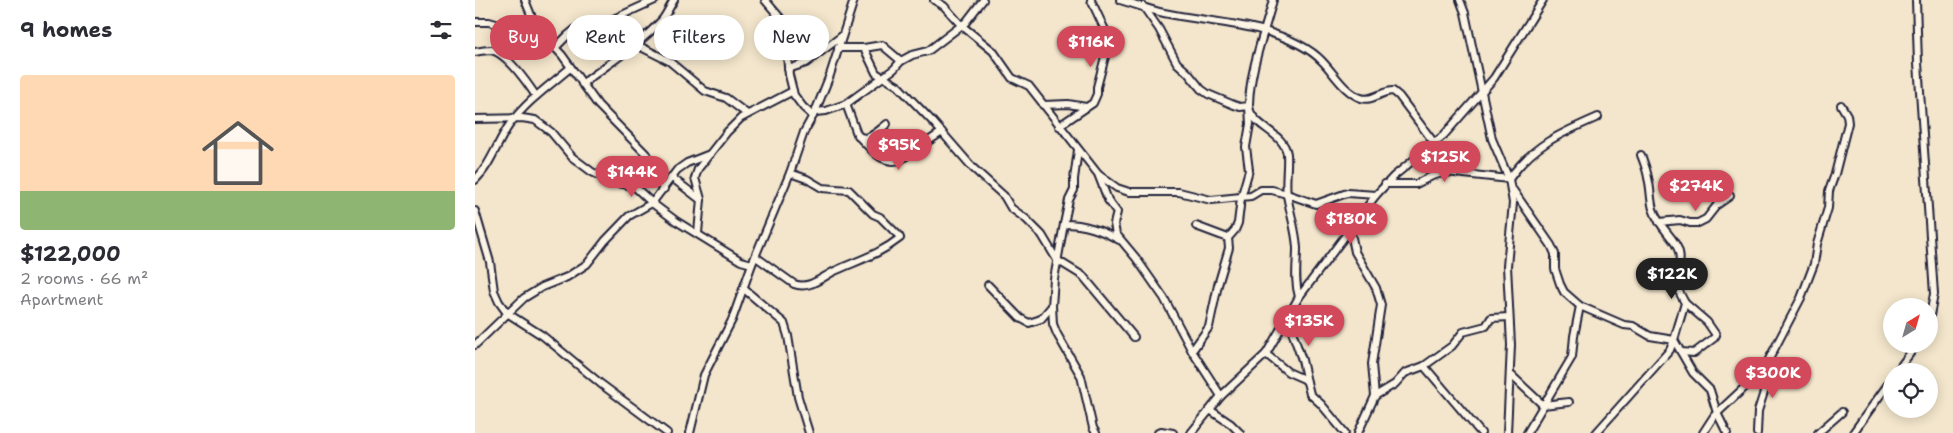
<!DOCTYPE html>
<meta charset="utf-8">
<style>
body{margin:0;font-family:"Shantell Sans",sans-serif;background:#f2f2f3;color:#2b2b33;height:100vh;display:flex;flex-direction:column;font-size:19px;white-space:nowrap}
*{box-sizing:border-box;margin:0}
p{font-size:16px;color:#7c7c81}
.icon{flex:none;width:28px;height:28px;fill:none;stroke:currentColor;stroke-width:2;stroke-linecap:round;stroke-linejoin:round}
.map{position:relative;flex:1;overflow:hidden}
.details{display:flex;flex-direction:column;background:#fff;width:475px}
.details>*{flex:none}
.hud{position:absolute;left:15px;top:15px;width:475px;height:45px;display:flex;gap:10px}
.needle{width:32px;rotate:37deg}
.buttons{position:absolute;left:1408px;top:298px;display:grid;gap:10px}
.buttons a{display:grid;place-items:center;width:55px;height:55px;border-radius:50%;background:#fff;box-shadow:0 2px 12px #0003;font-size:25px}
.price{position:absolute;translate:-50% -42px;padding:0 11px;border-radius:18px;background:#d1495b;color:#fff;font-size:16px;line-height:32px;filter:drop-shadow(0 1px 2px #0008)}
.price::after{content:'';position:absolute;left:50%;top:30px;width:15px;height:11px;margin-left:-8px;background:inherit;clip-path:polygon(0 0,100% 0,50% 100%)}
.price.on{background:#222;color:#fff}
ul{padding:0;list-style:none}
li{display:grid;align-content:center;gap:10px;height:265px;padding:0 20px}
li+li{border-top:1px solid #e1e1e2}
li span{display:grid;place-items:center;height:155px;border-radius:5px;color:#555}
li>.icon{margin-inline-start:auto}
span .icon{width:90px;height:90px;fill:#fffc;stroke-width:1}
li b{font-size:21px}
h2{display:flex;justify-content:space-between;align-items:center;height:60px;padding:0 20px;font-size:21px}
.pill{padding:0 18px;border-radius:22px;background:#fff;box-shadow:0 2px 12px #0003;font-size:18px;line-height:45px}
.pill.on{background:#d1495b;color:#fff}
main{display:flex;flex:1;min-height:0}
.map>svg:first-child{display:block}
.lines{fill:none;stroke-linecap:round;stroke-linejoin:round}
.street-casing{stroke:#22223b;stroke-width:10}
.street{stroke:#fcf5e5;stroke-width:6}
</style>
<main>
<section class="details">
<h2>9 homes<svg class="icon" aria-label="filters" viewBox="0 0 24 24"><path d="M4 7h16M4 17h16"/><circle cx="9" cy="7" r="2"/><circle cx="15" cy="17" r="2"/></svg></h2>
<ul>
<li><span style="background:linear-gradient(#ffd9b3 75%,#8fb573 0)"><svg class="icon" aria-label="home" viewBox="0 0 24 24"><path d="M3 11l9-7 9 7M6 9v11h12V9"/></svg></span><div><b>$122,000</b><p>2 rooms · 66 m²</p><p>Apartment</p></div></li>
</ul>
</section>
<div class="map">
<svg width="1478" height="433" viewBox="0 0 1478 433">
<rect width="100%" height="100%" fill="#f3e6cc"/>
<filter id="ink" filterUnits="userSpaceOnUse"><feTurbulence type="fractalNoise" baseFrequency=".02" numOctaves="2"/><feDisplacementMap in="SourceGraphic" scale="10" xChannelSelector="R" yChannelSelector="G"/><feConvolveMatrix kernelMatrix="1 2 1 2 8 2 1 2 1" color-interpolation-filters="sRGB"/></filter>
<g filter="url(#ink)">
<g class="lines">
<defs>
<g id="street">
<path d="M50,0L60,25L65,32L87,55L123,105L172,155L184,183L189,189"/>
<path d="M290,0L308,21L314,75L319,95L328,107L338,116"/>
<path d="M459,0L469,6L486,25L518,51L537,78L554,86L623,174L633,200L642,212L639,224L641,234L661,258L689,298L717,351L746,396L716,433"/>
<path d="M645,0C660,4 674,10 689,13C723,20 757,22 790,31C810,37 833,46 847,61C859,73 869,92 886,98C897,102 906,91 918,91L924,96L960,144"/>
<path d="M798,0C789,34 775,69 774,104C773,126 809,131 812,154C813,167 810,182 812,195C815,213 821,230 822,248C822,265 819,280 824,297"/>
<path d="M985,0L990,13L1017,139L1034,179L1038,203L1032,266L1036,345L1032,433"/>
<path d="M1441,0L1443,63L1459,294L1454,321"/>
<path d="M668,6L684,29L702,63L713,73L726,89L733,94L759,105L765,107L774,106L775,124L771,147L774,170L766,198L763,223L760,230L753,238L754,248L743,285L734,327L717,351"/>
<path d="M0,22H14L41,30L60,25"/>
<path d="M162,45L194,61L230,91L251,98L272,114"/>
<path d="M80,48L93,35L104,26L136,20L180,0"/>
<path d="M363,48H389L407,45L426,61"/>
<path d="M389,48L401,73L423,86L458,122L498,168L529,196L536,208L551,219L567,235L582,260L608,276L659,337"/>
<path d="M0,52C5,51 11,50 16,50C32,53 53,84 61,96"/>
<path d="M313,69L331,63L367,36"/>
<path d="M107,84C134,63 164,45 187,20C192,14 195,6 199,0"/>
<path d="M371,104L382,134C390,145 404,130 412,124"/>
<path d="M568,105L593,104L611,107"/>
<path d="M340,112L351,111L371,104L419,69L426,61L437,55L453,51L491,22L508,0"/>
<path d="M0,119L47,118L60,120L76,132L97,157L117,172L138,182L159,186L177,203L201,221L266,261L277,264"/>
<path d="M584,126L618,103L622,94V87L631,53L630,30L616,0"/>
<path d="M385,138C396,149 407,165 425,160L467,132"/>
<path d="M603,150L599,179V190L594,200L589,224L579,279L577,306L578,324L582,334L606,376L618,428L621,433"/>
<path d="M1166,155C1169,163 1172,170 1173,178C1176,188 1175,199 1178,209C1188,240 1217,240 1199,282L1210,303L1199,340L1218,373L1235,390L1242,413L1252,433"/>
<path d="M624,175L642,188L654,192H704L736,200L776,196L786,190H797L812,194L841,204L872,193L901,195"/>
<path d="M196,177L226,200"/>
<path d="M0,180C16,165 22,142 35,124C52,101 74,86 95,68"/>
<path d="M910,184H941L957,176L971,172L1034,179C1058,145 1086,133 1123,117"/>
<path d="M1038,190L1076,245L1080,254V269L1085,284L1089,292L1105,306L1149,325L1158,326L1175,336L1199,340L1195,350L1121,433"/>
<path d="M0,211L15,262L19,291L24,302L32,313L68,336L126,384L192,433"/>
<path d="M1184,222L1205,220L1215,223H1223L1231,219L1242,205L1255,196"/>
<path d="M589,224C610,224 626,230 644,240"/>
<path d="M721,226L753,238"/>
<path d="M875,228L880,252L901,288L906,305L897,364L900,396"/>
<path d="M223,233L226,199L220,178L223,169L252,132L266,118L318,91"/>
<path d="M281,257L319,284C335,290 348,276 362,270C384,260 405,254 425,238L424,236L405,217L398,214L374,190L347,188L332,179L315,173"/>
<path d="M513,285L545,318L554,323L566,319L577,306"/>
<path d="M269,289L309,323L313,336L323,397L334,433"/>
<path d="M812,317L827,360L832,382"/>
<path d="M0,345L49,298L67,287L92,277L112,264L130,241L154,216L177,203L202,170L212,163L235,154"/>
<path d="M1206,352L1219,353L1239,338L1241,335L1232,322L1210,303"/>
<path d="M791,354L813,372L829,379L832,382L835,394L846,404L870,433"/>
<path d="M1422,371L1442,344"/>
<path d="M1035,374L1068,405L1094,402"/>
<path d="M746,396L791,354L824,297L901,195L919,176L969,135L1019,78L1068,0"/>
<path d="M735,410L756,424L765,433"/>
<path d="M215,433L229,375L257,320L277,264L315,173L329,132L340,112L355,75L379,0"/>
<path d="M683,433L686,431L698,433"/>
<path d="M883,433L900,396L920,384L930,373L949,366"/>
<path d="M1006,433L949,366L977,346L988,332L1011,326L1016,318L1034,317"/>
<path d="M1052,433L1097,357L1099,336L1105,306"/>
<path d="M1228,433L1239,416L1270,387L1292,363L1326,298L1339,264L1342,244L1353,208L1354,191L1360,174L1373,123L1372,115L1366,105"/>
<path d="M1282,433L1283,411L1290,389L1292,363"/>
<path d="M1343,433L1367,412"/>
<path d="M1378,433L1416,380"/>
</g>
</defs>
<use href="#street" class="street-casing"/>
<use href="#street" class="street"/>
</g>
</g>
</svg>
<div class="buttons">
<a><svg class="needle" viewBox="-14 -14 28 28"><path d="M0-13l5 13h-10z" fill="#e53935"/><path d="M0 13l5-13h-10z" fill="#7c7c81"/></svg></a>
<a><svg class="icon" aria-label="locate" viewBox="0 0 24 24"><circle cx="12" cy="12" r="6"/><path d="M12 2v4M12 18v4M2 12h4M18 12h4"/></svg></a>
</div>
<b class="price" style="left:616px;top:68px">$116K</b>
<b class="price" style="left:424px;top:171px">$95K</b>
<b class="price" style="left:970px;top:183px">$125K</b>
<b class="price" style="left:157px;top:198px">$144K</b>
<b class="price" style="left:1221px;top:212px">$274K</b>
<b class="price" style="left:876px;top:245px">$180K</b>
<b class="price on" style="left:1197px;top:300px">$122K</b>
<b class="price" style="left:834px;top:347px">$135K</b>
<b class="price" style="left:1298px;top:399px">$300K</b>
<div class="hud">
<a class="pill on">Buy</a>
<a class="pill">Rent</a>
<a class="pill">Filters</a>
<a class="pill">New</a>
</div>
</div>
</main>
